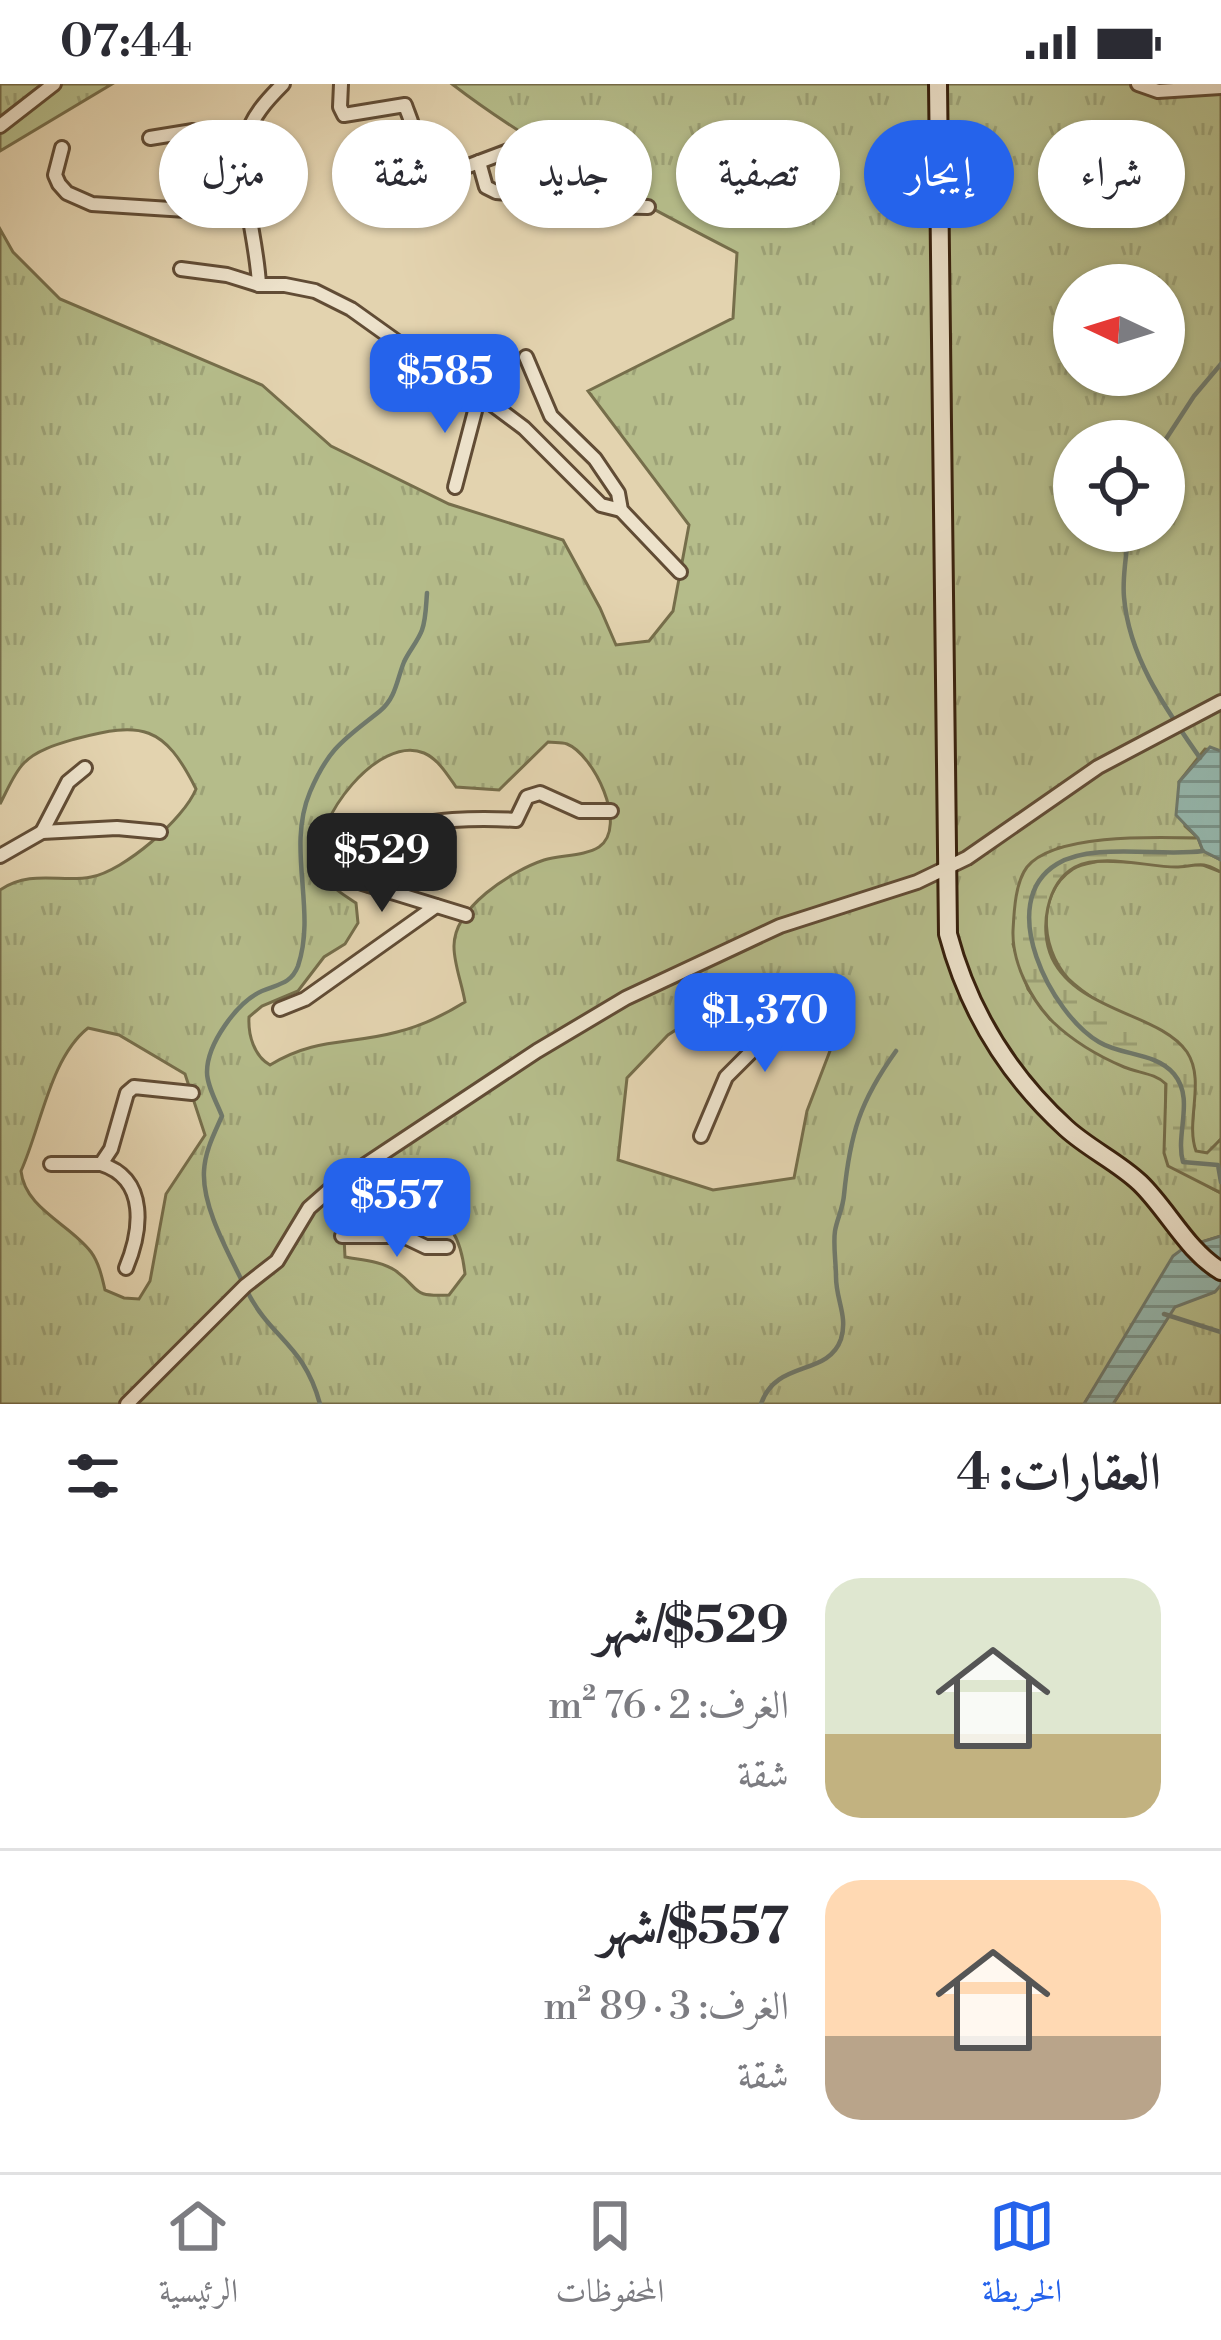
<!DOCTYPE html>
<html lang="ar">
<meta charset="utf-8">
<style>
body{margin:0;font-family:"Libre Bodoni",Amiri,serif;background:#f7f7f7;color:#2b2b33;direction:rtl;height:100vh;display:flex;flex-direction:column;font-size:45px;white-space:nowrap}
*{box-sizing:border-box;margin:0}
p{font-size:39px;color:#7c7c81}
.icon{flex:none;width:66px;height:66px;fill:none;stroke:currentColor;stroke-width:2;stroke-linecap:round;stroke-linejoin:round}
.map{position:relative;height:1320px;overflow:hidden;direction:ltr}
.side{display:flex;flex-direction:column;background:#fff;flex:1}
.side>*{flex:none}
.banner{position:absolute;left:36px;top:36px;width:1149px;height:108px;direction:rtl;display:flex;gap:24px}
.needle{width:78px;rotate:274deg}
.fabs{position:absolute;left:1053px;top:180px;display:grid;gap:24px}
.fabs a{display:grid;place-items:center;width:132px;height:132px;border-radius:50%;background:#fff;box-shadow:0 3px 9px #0004;font-size:60px}
.price{position:absolute;translate:-50% -102px;padding:0 27px;border-radius:24px;background:#2563eb;color:#fff;font-size:39px;line-height:78px;filter:drop-shadow(0 3px 6px #0008)}
.price::after{content:'';position:absolute;left:50%;top:72px;width:36px;height:27px;margin-left:-18px;background:inherit;clip-path:polygon(0 0,100% 0,50% 100%)}
.price.current{background:#222;color:#fff}
ul{padding:0;list-style:none}
li{display:flex;align-items:center;gap:36px;height:300px;padding:0 60px}
li+li{border-top:3px solid #e1e1e2}
li span{display:grid;place-items:center;flex:none;width:336px;height:240px;border-radius:36px;color:#555}
li>.icon{margin-inline-start:auto}
span .icon{width:144px;height:144px;fill:#fffc;stroke-width:1}
li b{font-size:51px}
h2{display:flex;justify-content:space-between;align-items:center;height:144px;padding:0 60px;font-size:51px}
.chip{padding:0 42px;border-radius:54px;background:#fff;box-shadow:0 3px 9px #0004;font-size:42px;line-height:108px}
.chip.current{background:#2563eb;color:#fff}
.status{display:flex;justify-content:space-between;align-items:center;height:84px;padding:0 60px;background:#fff;direction:ltr}
.status svg{height:33px;fill:currentColor}
.tab-bar{display:flex;justify-content:space-around;align-items:center;height:168px;border-top:3px solid #e1e1e2;background:#fff;font-size:33px;color:#7c7c81}
.tab-bar a{display:grid;justify-items:center;gap:6px}
.tab-bar .current{color:#2563eb}
.map>svg:first-child{display:block}
.grass{fill:url(#grass-tufts);stroke:#766e4b;stroke-width:3;fill-rule:evenodd}
.wetland{fill:url(#wetland-marsh);stroke:#766e4b;stroke-width:3}
.water{fill:url(#water-rules);stroke:#6f7a6d;stroke-width:3}
.lines{fill:none;stroke-linecap:round;stroke-linejoin:round}
.stream{stroke:#6f7a6d;stroke-width:4.5}
.street-casing{stroke:#614c35;stroke-width:18}
.secondary-casing{stroke:#361f0c;stroke-width:22}
.street{stroke:#ede2cb;stroke-width:12}
.secondary{stroke:#ede2cb;stroke-width:16}
</style>
<div class="status"><b>07:44</b><svg viewBox="0 0 49 12"><path d="M0 12V9h3v3zM5 12V6h3v6zM10 12V3h3v9zM15 12V0h3v12zM26 1h20v11H26zM47 4h2v5h-2z"/></svg></div>
<div class="map">
<svg width="1221" height="1320" viewBox="0 0 1221 1320">
<defs>
<pattern id="grass-tufts" width="24" height="20" patternUnits="userSpaceOnUse" patternTransform="scale(3)"><rect width="24" height="20" fill="#b5bc8a"/><path d="M3 7l-1-3M5 7V3M7 7l1-3M15 17l-1-3M17 17v-4M19 17l1-3" fill="none" stroke="#9ca176"/></pattern>
<pattern id="wetland-marsh" width="20" height="14" patternUnits="userSpaceOnUse" patternTransform="scale(3)"><rect width="20" height="14" fill="#b5bc8a"/><path d="M1 5h8M5 5V1M11 12h8M15 12V8" fill="none" stroke="#9ca176"/></pattern>
<pattern id="water-rules" width="6" height="5" patternUnits="userSpaceOnUse" patternTransform="scale(3)"><rect width="6" height="5" fill="#95b7ad"/><path d="M0 2.5h6" fill="none" stroke="#7a948b"/></pattern>
</defs>
<rect width="100%" height="100%" fill="#e3d3af"/>
<filter id="stains"><feTurbulence type="fractalNoise" baseFrequency=".00167" numOctaves="4"/><feColorMatrix values="0 0 0 0 .2 0 0 0 0 .09 0 0 0 0 .02 0 0 0 .5 -.17"/></filter>
<radialGradient id="worn" r=".72"><stop offset=".6" stop-color="#630" stop-opacity="0"/><stop offset="1" stop-color="#630" stop-opacity=".3"/></radialGradient>
<g class="grass">
<path d="M0,0H112L0,67Z"/>
<path d="M452,0H1221V667L1205,665L1179,698L1185,742L1198,754L1133,755L1058,764L1013,860L1028,905L1050,935L1161,994L1166,1000C1164,1053 1171,1085 1221,1109V1152L1185,1163L1084,1320H0V806C31,785 62,799 91,793C124,787 184,735 196,705C164,641 142,637 75,655C58,660 36,666 24,679C14,689 7,707 0,720V145L13,168L60,215L262,301L331,362L449,420L563,456L600,524L616,561L649,557L673,527L689,441L588,307L733,234L737,169C641,119 538,66 452,0ZM1074,201H1164V291H1074ZM1074,357H1164V447H1074ZM548,658C554,659 561,658 567,660C593,670 629,742 599,763C585,772 560,771 544,776C511,787 453,824 454,863C454,880 462,900 465,918C444,931 422,942 397,948C349,961 316,953 270,981C254,972 248,951 249,933L262,922L298,907L324,873L345,860L358,839L356,819C341,809 322,799 319,778C313,736 378,650 424,669C438,675 447,690 456,703L499,706ZM766,903L800,918L833,959L807,1027L794,1094L713,1106L618,1076L627,994L668,951L722,916ZM88,944L119,951L185,990L205,1051L166,1110L150,1197L139,1215L124,1214L105,1206C102,1193 99,1179 91,1168C70,1140 25,1125 21,1087C41,1043 50,974 88,944ZM418,1122C452,1137 461,1154 465,1190L449,1211C410,1213 422,1206 396,1187C382,1177 361,1176 345,1173L343,1133L358,1125Z"/>
<path d="M1100,777L1203,781L1221,788V1055L1208,1069L1196,1068L1191,1055L1194,1021L1157,945C1128,933 1098,921 1074,900C1042,873 1033,811 1073,785C1080,780 1091,779 1100,777Z"/>
<path d="M1221,1200V1320H1113L1175,1222L1214,1208Z"/>
</g>
<path class="wetland" d="M1198,754L1203,767L1221,776V788C1215,785 1210,782 1204,781C1195,780 1185,783 1176,783C1147,783 1103,769 1075,783C1046,799 1039,846 1052,874C1078,928 1160,929 1187,968C1206,997 1185,1037 1196,1067L1207,1069L1221,1055V1109L1168,1082L1164,1069L1166,1000C1155,989 1138,989 1124,983C1098,972 1074,958 1053,938C1031,916 1012,879 1013,847C1014,828 1015,799 1027,783C1054,749 1158,753 1198,754Z"/>
<g class="water">
<path d="M1210,663L1221,667V776L1203,767L1198,754L1176,731L1179,698Z"/>
<path d="M1221,1152V1201L1215,1208L1175,1223L1113,1320H1084L1173,1172L1185,1163Z"/>
</g>
<g class="lines">
<g class="stream">
<path d="M1164,358L1194,312L1221,280"/>
<path d="M1129,447C1127,468 1122,492 1124,513C1129,574 1166,625 1200,674"/>
<path d="M1203,767C1161,773 1093,758 1057,780C994,818 1051,930 1099,958C1122,972 1155,968 1174,990C1195,1015 1175,1050 1183,1078L1218,1081L1221,1098"/>
<path d="M242,1197C227,1166 202,1122 204,1087C205,1067 214,1050 222,1032C217,1019 207,1002 207,988C207,960 237,918 262,907C278,900 291,900 298,882C317,826 286,765 310,708C329,663 345,655 380,627C396,614 397,595 404,578C409,567 418,557 422,546C426,535 426,521 427,509"/>
<path d="M247,1207C271,1255 304,1260 320,1320"/>
<path d="M1164,1230L1221,1248"/>
<path d="M761,1320C776,1275 828,1293 841,1255C848,1232 836,1216 836,1193C836,1178 833,1161 835,1147C837,1135 843,1124 844,1111C850,1050 860,1017 896,967"/>
</g>
<defs>
<g id="street">
<path d="M341,0L340,23L344,31L405,21C408,30 413,40 414,49C416,72 412,88 436,99L447,90L511,66"/>
<path d="M1138,0L1158,7L1221,3"/>
<path d="M0,42L54,0"/>
<path d="M150,54L193,47L227,56L246,55"/>
<path d="M62,64L55,91L59,100L67,109L92,120L249,130"/>
<path d="M479,78L486,103L496,108L521,110L540,121L648,123"/>
<path d="M181,185L227,191L259,201H285L315,207L351,225L449,295L473,306L524,344L601,421L621,426"/>
<path d="M259,201C257,154 238,103 246,56C250,34 268,15 283,0"/>
<path d="M526,273L551,332L595,375L618,409L621,426L680,488"/>
<path d="M455,403L475,327L473,306"/>
<path d="M42,748L68,698L85,684"/>
<path d="M0,772L42,748L117,744L160,748"/>
<path d="M319,778L362,799L466,831"/>
<path d="M370,801C374,782 379,764 395,751C417,733 487,734 516,736L527,713L540,709L580,727H611"/>
<path d="M280,925L305,915L436,822"/>
<path d="M701,1052L726,993L760,959L771,952L798,950L813,934"/>
<path d="M51,1080H101L111,1065L127,1009L134,1003L192,1009"/>
<path d="M101,1080C149,1095 141,1148 126,1184"/>
<path d="M342,1152H403L426,1163H447"/>
<path d="M127,1320L245,1202L277,1177L309,1124L335,1101L537,967L626,914L780,842L917,798L967,774L1098,683L1221,618"/>
</g>
<path id="secondary" d="M938,0L948,850C968,925 1008,991 1066,1044C1089,1065 1118,1078 1140,1099C1168,1126 1187,1167 1221,1187"/>
</defs>
<use href="#street" class="street-casing"/>
<use href="#secondary" class="secondary-casing"/>
<use href="#street" class="street"/>
<use href="#secondary" class="secondary"/>
</g>
<rect width="100%" height="100%" filter="url(#stains)"/>
<rect width="100%" height="100%" fill="url(#worn)"/>
</svg>
<div class="fabs">
<a><svg class="needle" viewBox="-14 -14 28 28"><path d="M0-13l5 13h-10z" fill="#e53935"/><path d="M0 13l5-13h-10z" fill="#7c7c81"/></svg></a>
<a><svg class="icon" aria-label="locate" viewBox="0 0 24 24"><circle cx="12" cy="12" r="6"/><path d="M12 2v4M12 18v4M2 12h4M18 12h4"/></svg></a>
</div>
<b class="price" style="left:445px;top:352px">$585</b>
<b class="price current" style="left:382px;top:831px">$529</b>
<b class="price" style="left:765px;top:991px">$1,370</b>
<b class="price" style="left:397px;top:1176px">$557</b>
<div class="banner">
<a class="chip">شراء</a>
<a class="chip current">إيجار</a>
<a class="chip">تصفية</a>
<a class="chip">جديد</a>
<a class="chip">شقة</a>
<a class="chip">منزل</a>
</div>
</div>
<section class="side">
<h2>العقارات: 4<svg class="icon" aria-label="filters" viewBox="0 0 24 24"><path d="M4 7h16M4 17h16"/><circle cx="9" cy="7" r="2"/><circle cx="15" cy="17" r="2"/></svg></h2>
<ul>
<li><span style="background:linear-gradient(#dfe7d0 65%,#c2b280 0)"><svg class="icon" aria-label="home" viewBox="0 0 24 24"><path d="M3 11l9-7 9 7M6 9v11h12V9"/></svg></span><div><b>$529/شهر</b><p>الغرف: 2 · 76 m²</p><p>شقة</p></div></li>
<li><span style="background:linear-gradient(#ffd9b3 65%,#b9a48a 0)"><svg class="icon" aria-label="home" viewBox="0 0 24 24"><path d="M3 11l9-7 9 7M6 9v11h12V9"/></svg></span><div><b>$557/شهر</b><p>الغرف: 3 · 89 m²</p><p>شقة</p></div></li>
</ul>
</section>
<nav class="tab-bar">
<a class="current"><svg class="icon" aria-label="map" viewBox="0 0 24 24"><path d="M3 6l6-2 6 2 6-2v14l-6 2-6-2-6 2zM9 4v14M15 6v14"/></svg>الخريطة</a>
<a><svg class="icon" aria-label="saved" viewBox="0 0 24 24"><path d="M7 4h10v16l-5-4-5 4z"/></svg>المحفوظات</a>
<a><svg class="icon" aria-label="home" viewBox="0 0 24 24"><path d="M3 11l9-7 9 7M6 9v11h12V9"/></svg>الرئيسية</a>
</nav>
